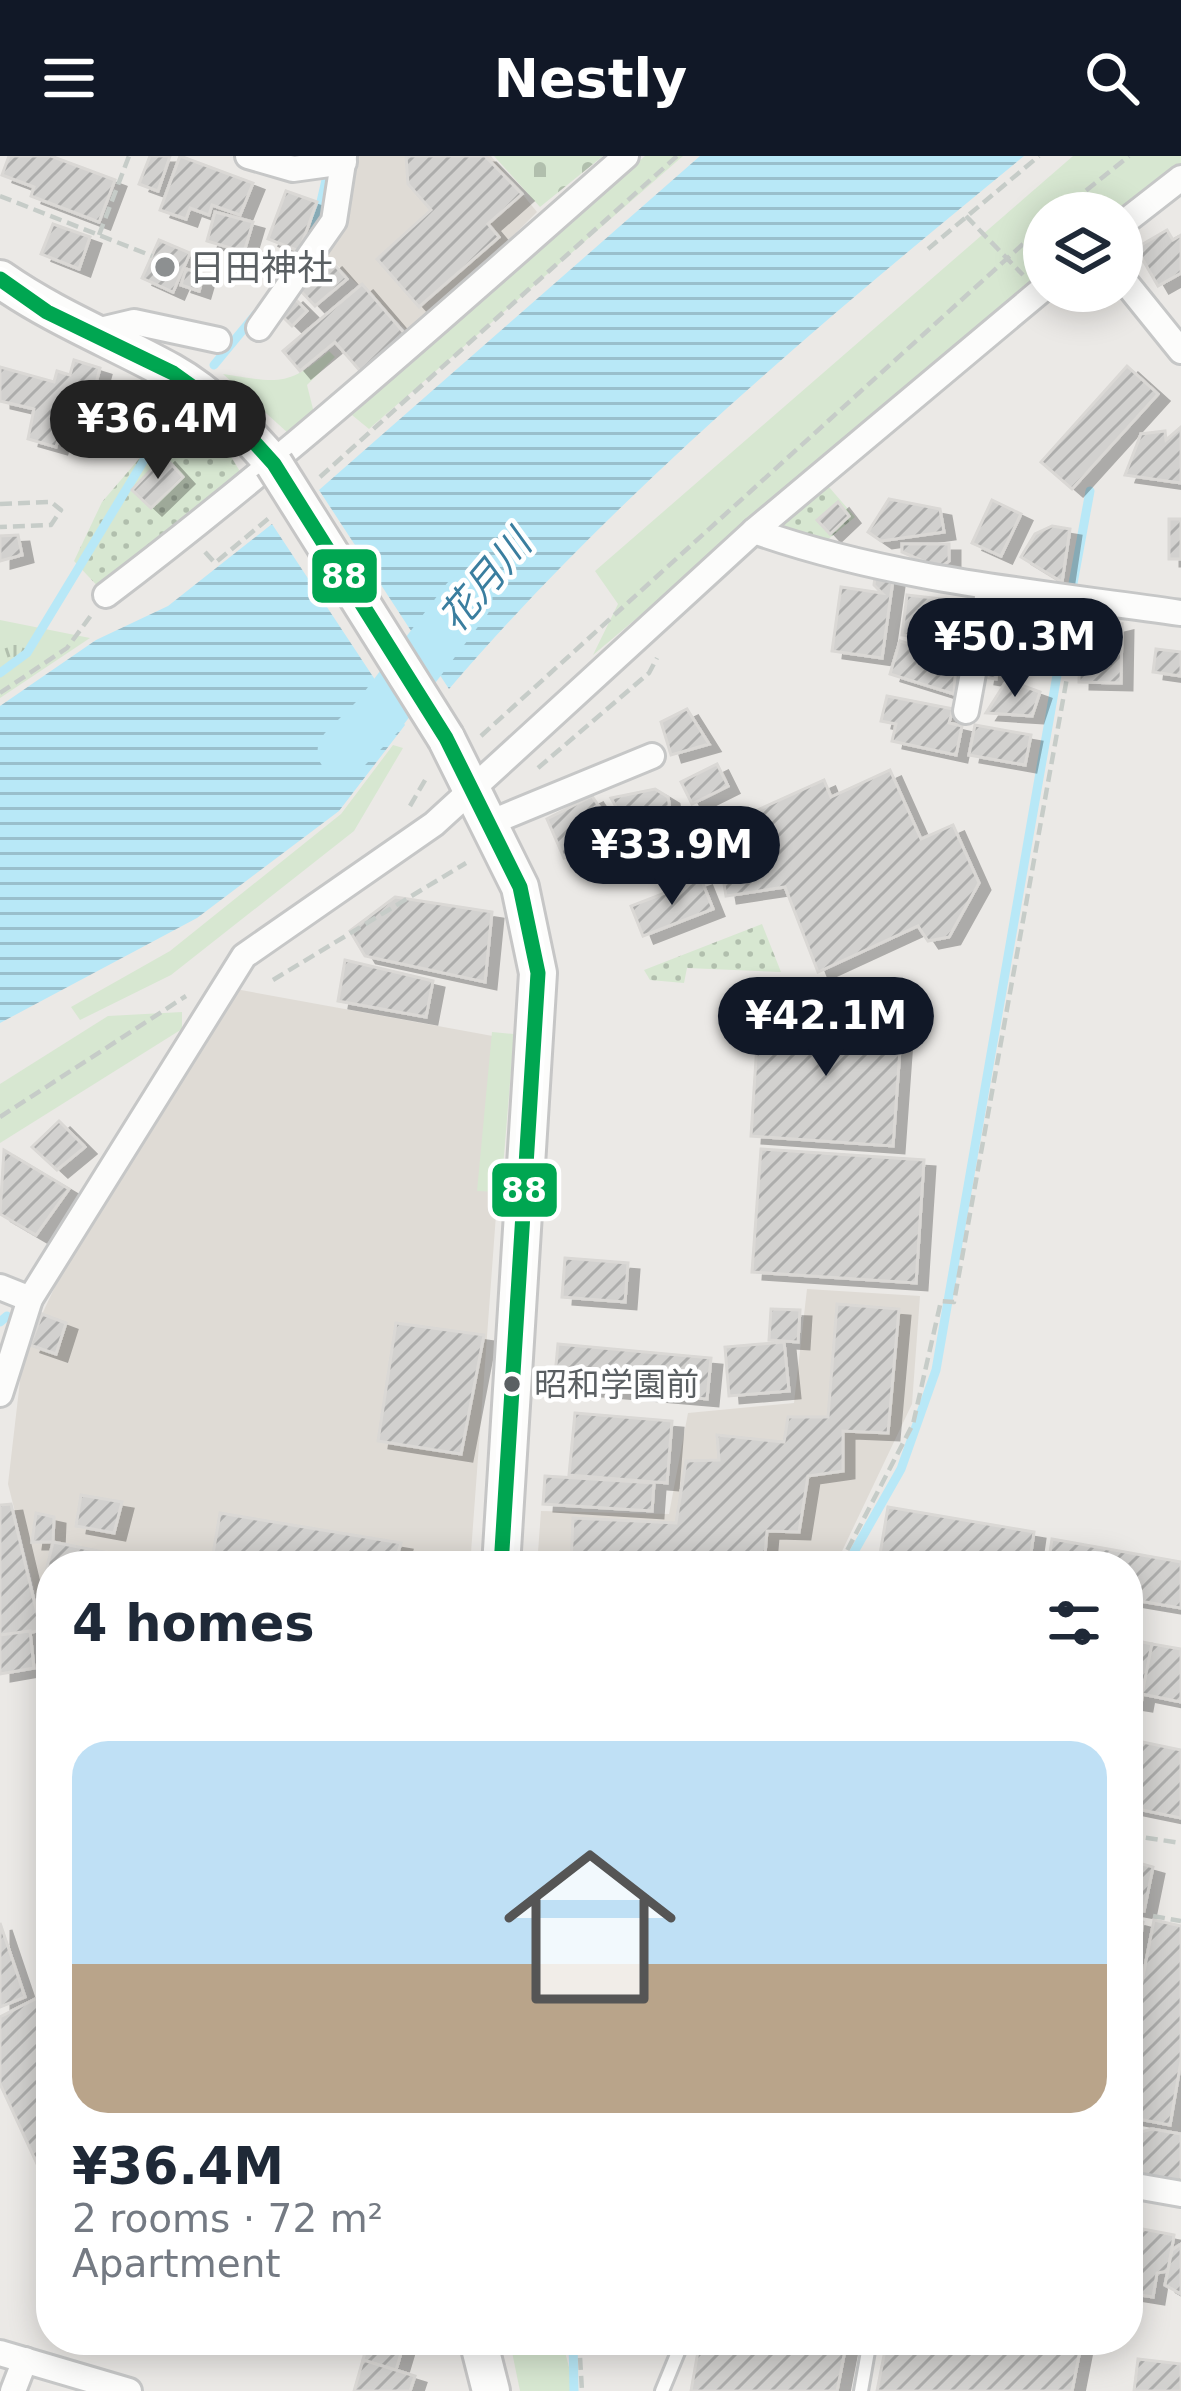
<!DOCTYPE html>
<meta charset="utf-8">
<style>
body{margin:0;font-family:"DejaVu Sans","Noto Sans JP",sans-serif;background:#f2f2f3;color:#1f2937;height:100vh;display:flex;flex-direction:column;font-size:45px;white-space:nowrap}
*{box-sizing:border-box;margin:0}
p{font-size:39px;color:#747a83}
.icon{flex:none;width:66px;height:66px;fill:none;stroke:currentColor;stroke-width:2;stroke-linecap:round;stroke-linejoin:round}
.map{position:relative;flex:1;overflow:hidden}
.drawer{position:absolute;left:36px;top:1395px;width:1107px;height:804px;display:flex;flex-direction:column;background:#fff;border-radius:48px;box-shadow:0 6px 30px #0003}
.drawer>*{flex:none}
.tools{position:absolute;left:1023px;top:36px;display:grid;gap:24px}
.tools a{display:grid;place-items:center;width:120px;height:120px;border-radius:50%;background:#fff;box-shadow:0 6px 30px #0003;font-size:60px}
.price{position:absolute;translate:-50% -102px;padding:0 27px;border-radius:42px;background:#111827;color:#fff;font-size:39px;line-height:78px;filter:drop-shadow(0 3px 6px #0008)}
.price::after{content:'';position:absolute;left:50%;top:72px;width:36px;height:27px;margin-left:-18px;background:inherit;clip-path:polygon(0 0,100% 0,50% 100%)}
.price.current{background:#222;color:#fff}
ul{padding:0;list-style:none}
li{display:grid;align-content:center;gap:24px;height:636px;padding:0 36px}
li span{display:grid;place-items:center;height:372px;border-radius:36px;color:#555}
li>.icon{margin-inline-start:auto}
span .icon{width:216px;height:216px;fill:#fffc;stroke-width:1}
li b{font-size:51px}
h2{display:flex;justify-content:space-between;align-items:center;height:144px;padding:0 36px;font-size:51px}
header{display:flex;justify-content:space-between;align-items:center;height:156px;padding:0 36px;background:#111827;color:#fff;font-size:54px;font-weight:700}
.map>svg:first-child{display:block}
.education{fill:#dfdbd5}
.grass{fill:#d7e7d1}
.cemetery{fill:url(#cemetery-stones)}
.park{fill:url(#park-tufts)}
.garden{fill:url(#garden-dots)}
.water{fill:url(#water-rules)}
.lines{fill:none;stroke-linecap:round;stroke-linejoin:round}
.stream{stroke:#b8e8f7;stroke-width:9}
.river{stroke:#b8e8f7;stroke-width:51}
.building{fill:url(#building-hatch);stroke:#dad8d5;stroke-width:3;filter:url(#shadow)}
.lane-casing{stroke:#c6c7c7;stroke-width:18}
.street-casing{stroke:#c6c7c7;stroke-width:30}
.secondary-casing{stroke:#c6c6c6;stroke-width:42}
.path{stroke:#c6ccc8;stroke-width:4.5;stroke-dasharray:12 6;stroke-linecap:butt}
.lane{stroke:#fcfcfb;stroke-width:12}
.street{stroke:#fcfcfb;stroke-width:24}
.secondary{stroke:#fcfcfb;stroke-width:36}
.secondary-bridge-casing{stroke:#c6c6c6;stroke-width:42;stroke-linecap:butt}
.secondary-bridge{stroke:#fcfcfb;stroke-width:36}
.bus-1-casing{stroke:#fff;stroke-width:24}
.bus-1{stroke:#00a651;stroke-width:15}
.poi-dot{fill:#8d9091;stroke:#fff;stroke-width:4.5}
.bus-dot{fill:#5b6063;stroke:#fff;stroke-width:4.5}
.labels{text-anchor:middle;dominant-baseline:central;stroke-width:9;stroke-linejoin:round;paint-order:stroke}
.bus-label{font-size:33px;fill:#5b6063;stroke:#fff;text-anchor:start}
.poi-label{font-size:36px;fill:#5b6063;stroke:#fff;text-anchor:start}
.water-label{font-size:39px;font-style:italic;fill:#3a7e9f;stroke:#fff}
.line-badge{stroke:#fff;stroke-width:4.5}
.badge-label{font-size:33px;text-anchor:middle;font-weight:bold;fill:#fff}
</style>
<header><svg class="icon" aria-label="menu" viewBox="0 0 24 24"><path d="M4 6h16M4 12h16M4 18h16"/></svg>Nestly<svg class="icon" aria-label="search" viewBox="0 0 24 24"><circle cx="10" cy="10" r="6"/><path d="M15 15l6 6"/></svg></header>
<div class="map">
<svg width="1181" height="2235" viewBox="0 0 1181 2235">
<defs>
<pattern id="cemetery-stones" width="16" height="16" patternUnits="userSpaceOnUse" patternTransform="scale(3)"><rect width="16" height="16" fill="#d7e7d1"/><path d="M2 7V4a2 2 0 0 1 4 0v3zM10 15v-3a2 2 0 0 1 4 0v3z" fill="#b1bfad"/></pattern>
<pattern id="park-tufts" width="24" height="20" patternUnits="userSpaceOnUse" patternTransform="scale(3)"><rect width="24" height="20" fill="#d7e7d1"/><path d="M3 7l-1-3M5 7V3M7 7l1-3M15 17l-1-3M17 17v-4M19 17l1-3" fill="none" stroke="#b1bfad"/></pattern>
<pattern id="garden-dots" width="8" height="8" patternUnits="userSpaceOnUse" patternTransform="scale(3)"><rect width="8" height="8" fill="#d7e7d1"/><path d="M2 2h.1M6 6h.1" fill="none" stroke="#b1bfad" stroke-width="1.8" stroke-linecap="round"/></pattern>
<pattern id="water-rules" width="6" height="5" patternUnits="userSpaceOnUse" patternTransform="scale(3)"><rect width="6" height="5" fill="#b8e8f7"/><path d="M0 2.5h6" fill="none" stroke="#99bfcc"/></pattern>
<pattern id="building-hatch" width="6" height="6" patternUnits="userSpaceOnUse" patternTransform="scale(3)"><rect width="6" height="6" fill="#d2d1cf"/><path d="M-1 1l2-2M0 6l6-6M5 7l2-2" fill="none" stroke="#adadac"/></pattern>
<filter id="shadow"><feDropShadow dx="11" dy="7" stdDeviation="0" flood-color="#0004"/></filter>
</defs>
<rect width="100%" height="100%" fill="#ebe9e6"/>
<g class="education">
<path d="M349,0H491L537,56L413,180L324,97Z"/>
<path d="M219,830L509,883L470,1410H51V1500L8,1328L23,1199L94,1047Z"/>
<path d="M807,1133L920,1140L912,1248L835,1410H537L541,1355L669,1358L688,1257L794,1247Z"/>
</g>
<g class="grass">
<path d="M645,0H683L369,273L352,259Z"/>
<path d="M1073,0H1181V13L1122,57H1044V120L593,499L618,448L595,415Z"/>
<path d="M329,195L335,201L307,229L314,257L288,277L223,218C277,226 287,232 329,195Z"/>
<path d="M393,589L403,592L354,675L171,819L80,864L71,851L170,795L341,658Z"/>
<path d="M182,856V873L0,987V928L108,860Z"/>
<path d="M492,876L514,878L501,1036L477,1035Z"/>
<path d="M542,2184H562L575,2235H520L511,2191Z"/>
</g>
<path class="cemetery" d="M494,0H603L540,51Z"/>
<path class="park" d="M0,464L90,482L0,542Z"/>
<g class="garden">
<path d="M180,255L222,286L244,322L102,435L74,405L102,346Z"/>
<path d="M822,323L855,361L826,385L759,374Z"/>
<path d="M762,768L781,816L687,812L684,827L650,824L644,814Z"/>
</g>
<g class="water">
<path d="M700,0H1024C825,163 617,337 449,533L319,334Z"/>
<path d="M272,368L405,569L339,655L197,762L0,867V550L96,484L168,450Z"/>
</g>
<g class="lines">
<g class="stream">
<path d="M314,76L329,11"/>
<path d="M214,209L256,158"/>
<path d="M1072,433L1090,335"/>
<path d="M0,517L27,497L172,258"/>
<path d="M0,1166L7,1160"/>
<path d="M846,1410L901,1313L936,1214L1069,450"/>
<path d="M573,2184L574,2235"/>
</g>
<path class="river" d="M343,595L378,560L467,443"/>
</g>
<g class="building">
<path d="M9,0H51L115,24L99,66L31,40L34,31L2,19Z"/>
<path d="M150,0H170L158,35L139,28Z"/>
<path d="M180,0L253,27L240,59L212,49L209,59L190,52L186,63L160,54Z"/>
<path d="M406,0H485L522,38L488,68L499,81L419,151L377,103L431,54L408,28Z"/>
<path d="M286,35L317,46L299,95L268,83Z"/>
<path d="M215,56L253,66L244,96L207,85Z"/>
<path d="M53,68L90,81L79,113L41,98Z"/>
<path d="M1167,74L1173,84L1181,79V117L1158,130L1136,92Z"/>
<path d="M159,84L190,97L173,136L142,122Z"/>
<path d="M331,105L347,123L315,150L299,133Z"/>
<path d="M186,113L204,118L199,135L181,129Z"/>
<path d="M362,128L405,178L361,216L335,186L300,215L283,195Z"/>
<path d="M292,140L307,155L292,170L277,155Z"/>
<path d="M74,204L100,212L93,238L104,241L97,266L84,263L79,281L60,277L56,291L28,283L34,253L0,245V211L54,226L57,215L70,219Z"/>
<path d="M1127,210L1158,238L1072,333L1041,306Z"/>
<path d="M1181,271V327L1125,319L1141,278L1165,275L1166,284Z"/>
<path d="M164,300L183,321L151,352L132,334Z"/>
<path d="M889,343L940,353L944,376L881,385L868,376Z"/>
<path d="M992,344L1021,358L1001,400L972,387Z"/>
<path d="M838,346L849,360L830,378L817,364Z"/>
<rect x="1169" y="363" width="12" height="40"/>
<path d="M1052,370L1070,373L1062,426L1021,401L1035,378Z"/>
<path d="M18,379L22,399L0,405V380Z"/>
<path d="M902,388H949V405L939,412L902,396Z"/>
<path d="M875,421L893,424L882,502L832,495L841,431L882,437L874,429Z"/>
<path d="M907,439L951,444L950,454L972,456L968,487L902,479Z"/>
<path d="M1018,452L1048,455L1043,493L997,488L999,470Z"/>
<path d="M1122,468L1121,527L1079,526L1080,478Z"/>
<path d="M900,485L956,503L954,538L890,518Z"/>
<path d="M1156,493L1181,496V520L1153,516Z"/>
<path d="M987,503L1016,508L1014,516L997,513L996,523L984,521Z"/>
<path d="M1007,524L1040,536L1032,560L986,557Z"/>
<path d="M887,540L953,553L949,567L962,570L956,599L892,585L896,568L881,565Z"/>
<path d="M687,553L709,588L671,599L661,566Z"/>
<path d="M975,569L1031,579L1025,609L969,599Z"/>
<path d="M717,608L728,630L692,648L681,626Z"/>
<path d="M890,614L921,683L953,669L979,727L949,781L928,785L918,770L818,816L785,731L726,740L722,716L769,696L751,657L824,624L831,641Z"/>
<path d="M655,633L668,641L670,653L630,675L611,642Z"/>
<path d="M592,640L604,658L612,654L622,676L564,702L547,663Z"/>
<path d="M701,723L713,753L643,780L631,750Z"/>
<path d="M395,741L492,756L485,826L365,800L350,775Z"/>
<path d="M345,804L433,825L426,861L338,845Z"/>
<path d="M759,857L902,865L893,990L751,980Z"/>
<path d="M59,965L85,991L57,1014L32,991Z"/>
<path d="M761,993L924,1004L916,1127L752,1116Z"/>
<path d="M4,994L69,1033L36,1079L0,1058Z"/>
<path d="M565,1102L628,1107L625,1146L562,1141Z"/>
<path d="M837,1148L899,1153L888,1277L843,1275V1315L808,1320L799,1376L767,1375L764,1410H571L573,1362L676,1367L686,1305L719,1304L717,1279L784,1286L788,1261H828Z"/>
<path d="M771,1153L800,1154L798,1186L769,1184Z"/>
<path d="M42,1158L66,1167L56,1198L30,1189Z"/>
<path d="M396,1167L484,1179L461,1298L378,1285Z"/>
<path d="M784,1186L789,1235L729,1240L725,1191Z"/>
<path d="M558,1188L711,1202L707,1243L554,1230Z"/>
<path d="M575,1257L672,1265L667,1327L569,1319Z"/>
<path d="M545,1320L654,1327L652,1355L543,1348Z"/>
<path d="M81,1339L122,1346L114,1377L76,1370Z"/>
<path d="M11,1348L41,1474L0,1484V1349Z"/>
<path d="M888,1351L1034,1376L1029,1410H878Z"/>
<path d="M36,1357L54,1361L53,1386H32Z"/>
<path d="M220,1357L401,1387L394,1410H211Z"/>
<path d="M1052,1383L1181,1406V1452L1128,1443V1410H1048Z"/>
<path d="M53,1386L124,1400L122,1410H51V1434L42,1432Z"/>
<path d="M30,1475L34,1512L0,1518V1479Z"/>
<path d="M1128,1483L1152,1488L1141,1548L1128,1546Z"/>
<path d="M1152,1488L1181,1493V1546L1142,1538Z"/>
<path d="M1128,1583L1181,1594V1662L1128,1651Z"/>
<path d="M1128,1704L1153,1711L1144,1755L1128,1752Z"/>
<path d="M1128,1762L1143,1766L1136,1813L1128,1811Z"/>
<path d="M1154,1764L1181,1770V1905L1170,1969L1128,1961V1898Z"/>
<path d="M0,1767L25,1841L0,1851Z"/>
<path d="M51,1835V2038L0,1928V1861Z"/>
<path d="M1152,1973L1181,1978V2029L1132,2019L1141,1976Z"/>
<path d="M1132,2071L1174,2079L1168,2115L1157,2117L1153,2141L1128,2137Z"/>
<path d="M1181,2088V2138L1165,2129L1172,2094Z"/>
<path d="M368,2184H405L396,2214L363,2204Z"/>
<path d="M700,2184H847L837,2235H691Z"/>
<path d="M887,2184H1082L1072,2235H877Z"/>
<path d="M1138,2203L1181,2208V2235H1134Z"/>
<path d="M363,2204L415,2220L410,2235H354Z"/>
</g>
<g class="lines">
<defs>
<g id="lane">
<path d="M662,2235L683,2184"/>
<path d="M861,2235L870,2184"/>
</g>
<g id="street">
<path d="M248,0L293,13L344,6"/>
<path d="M1122,68L1181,22"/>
<path d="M1122,122L1181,195"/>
<path d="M259,172L334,65L344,0"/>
<path d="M92,176L134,166L218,184"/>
<path d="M754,375C893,424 1036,436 1181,457"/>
<path d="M106,439C287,302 455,150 626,0"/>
<path d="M966,555L989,431"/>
<path d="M487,668L652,600"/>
<path d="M0,1131L30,1143"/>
<path d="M0,1238L30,1143L244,800L434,668L754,375L1044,132"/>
<path d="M1130,2029L1181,2038"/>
<path d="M0,2197L129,2235"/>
<path d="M13,2235L25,2204"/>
</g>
<g id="secondary">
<path d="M0,123C54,161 113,184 171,216C212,239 243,273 274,308"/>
<path d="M446,582L520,731L538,817L501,1410"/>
<path d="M478,2184L491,2235"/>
</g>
</defs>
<use href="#lane" class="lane-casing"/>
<use href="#street" class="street-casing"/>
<use href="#secondary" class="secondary-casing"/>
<g class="path">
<path d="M0,40L152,100"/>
<path d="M1058,57L1129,0"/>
<path d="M966,60L1023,119"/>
<path d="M99,79L129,0"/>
<path d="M928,93L1039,0"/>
<path d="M320,321L677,0"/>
<path d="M0,348L51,346L61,354L51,369L0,371"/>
<path d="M205,396L215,407L269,362"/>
<path d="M0,537L67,492L92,458"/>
<path d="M481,580L1044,69"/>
<path d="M538,612L649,517L657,502"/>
<path d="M410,650L428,619"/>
<path d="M273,824L466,707"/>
<path d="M0,961L186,840"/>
<path d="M839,1410L913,1268L941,1145L954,1146L1076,472"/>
<path d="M1128,1679L1181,1687"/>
<path d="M1153,1760L1181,1765"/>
<path d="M579,2184L582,2235"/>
</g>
<use href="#lane" class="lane"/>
<use href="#street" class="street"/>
<use href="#secondary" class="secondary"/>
<defs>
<path id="secondary-bridge" d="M274,308L446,582"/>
</defs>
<use href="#secondary-bridge" class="secondary-bridge-casing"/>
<use href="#secondary-bridge" class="secondary-bridge"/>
<defs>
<path id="bus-1" d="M0,123L47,156L173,217L226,255L274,308L446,582L520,731L538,817L501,1410"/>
</defs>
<use href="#bus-1" class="bus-1-casing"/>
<use href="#bus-1" class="bus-1"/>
</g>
<circle class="poi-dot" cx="165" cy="111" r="12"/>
<circle class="bus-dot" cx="512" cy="1228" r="10"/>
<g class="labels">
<g class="bus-label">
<text x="534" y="1228">昭和学園前</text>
</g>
<g class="poi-label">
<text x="189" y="111">日田神社</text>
</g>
<g class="water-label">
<text transform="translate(485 425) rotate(-50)">花月川</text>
</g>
</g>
<g class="line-badge">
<rect x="310" y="391" width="69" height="58" rx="12" fill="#00a651"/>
<rect x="490" y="1005" width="69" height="58" rx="12" fill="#00a651"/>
</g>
<g class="badge-label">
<text x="344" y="432">88</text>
<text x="524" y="1046">88</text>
</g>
</svg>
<div class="tools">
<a><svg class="icon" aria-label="layers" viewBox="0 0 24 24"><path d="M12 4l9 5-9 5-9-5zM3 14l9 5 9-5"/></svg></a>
</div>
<b class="price current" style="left:158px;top:326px">¥36.4M</b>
<b class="price" style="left:1015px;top:544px">¥50.3M</b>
<b class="price" style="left:672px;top:752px">¥33.9M</b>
<b class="price" style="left:826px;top:923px">¥42.1M</b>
<section class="drawer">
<h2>4 homes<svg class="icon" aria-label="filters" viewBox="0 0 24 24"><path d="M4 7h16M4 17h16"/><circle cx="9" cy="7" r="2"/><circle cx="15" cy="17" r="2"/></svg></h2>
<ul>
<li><span style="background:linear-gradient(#bfe0f5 60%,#b9a48a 0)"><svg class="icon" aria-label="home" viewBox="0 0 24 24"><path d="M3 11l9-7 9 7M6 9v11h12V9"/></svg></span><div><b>¥36.4M</b><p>2 rooms · 72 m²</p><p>Apartment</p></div></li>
</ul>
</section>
</div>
